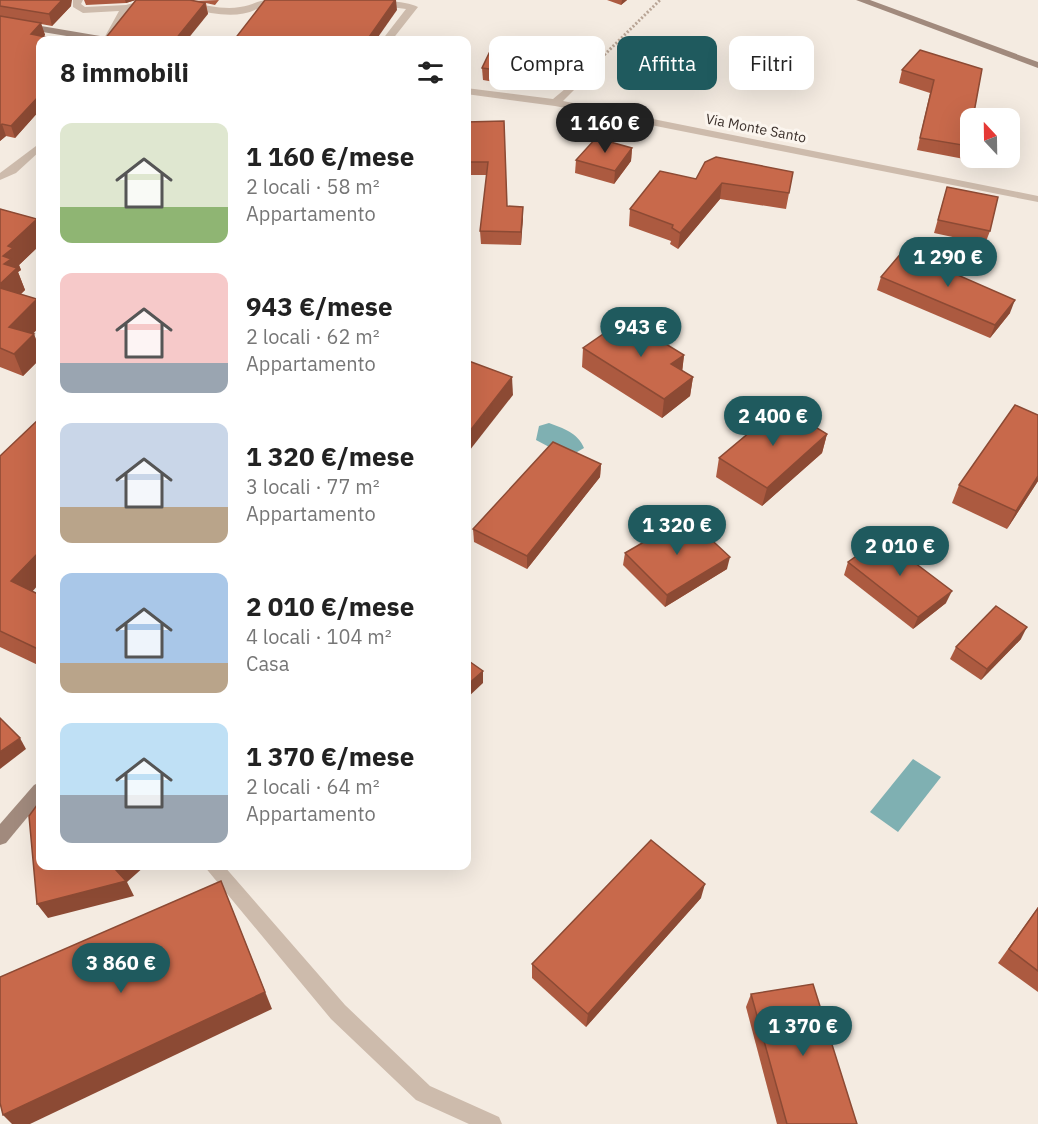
<!DOCTYPE html>
<html lang="it">
<meta charset="utf-8">
<style>
body{margin:0;font-family:"IBM Plex Sans",sans-serif;background:#f2f2f2;color:#222;height:100vh;display:flex;flex-direction:column;font-size:22px;white-space:nowrap}
*{box-sizing:border-box;margin:0}
p{font-size:20px;color:#767676}
.icon{flex:none;width:33px;height:33px;fill:none;stroke:currentColor;stroke-width:2;stroke-linecap:round;stroke-linejoin:round}
.map{position:relative;flex:1;overflow:hidden}
.drawer{position:absolute;left:36px;top:36px;width:435px;height:834px;display:flex;flex-direction:column;background:#fff;border-radius:12px;box-shadow:0 6px 24px #0002}
.drawer>*{flex:none}
.banner{position:absolute;left:489px;top:36px;width:459px;height:54px;display:flex;gap:12px}
.needle{width:39px;rotate:338deg}
.buttons{position:absolute;left:960px;top:108px;display:grid;gap:12px}
.buttons a{display:grid;place-items:center;width:60px;height:60px;border-radius:12px;background:#fff;box-shadow:0 6px 24px #0002;font-size:30px}
.price{position:absolute;translate:-50% -51px;padding:0 14px;border-radius:21px;background:#1f5a5e;color:#fff;font-size:20px;line-height:39px;filter:drop-shadow(0 2px 3px #0008)}
.price::after{content:'';position:absolute;left:50%;top:36px;width:18px;height:14px;margin-left:-9px;background:inherit;clip-path:polygon(0 0,100% 0,50% 100%)}
.price.active{background:#222;color:#fff}
ul{padding:0;list-style:none}
li{display:flex;align-items:center;gap:18px;height:150px;padding:0 24px}
li span{display:grid;place-items:center;flex:none;width:168px;height:120px;border-radius:12px;color:#555}
li>.icon{margin-inline-start:auto}
span .icon{width:72px;height:72px;fill:#fffc;stroke-width:1}
li b{font-size:26px}
h2{display:flex;justify-content:space-between;align-items:center;height:72px;padding:0 24px;font-size:26px}
.chip{padding:0 21px;border-radius:12px;background:#fff;box-shadow:0 6px 24px #0002;font-size:21px;line-height:54px}
.chip.active{background:#1f5a5e;color:#fff}
.map>svg:first-child{display:block}
.water{fill:#7fb0b2}
.lines{fill:none;stroke-linecap:round;stroke-linejoin:round}
.minor-tunnel{stroke:#cfc6bd;stroke-width:14;stroke-dasharray:14 7;stroke-linecap:butt}
.path{stroke:#b9a596;stroke-width:3;stroke-dasharray:2 2;stroke-linecap:butt}
.service{fill:#cdbbac;fill-rule:evenodd}
.minor{fill:#cdbbac;fill-rule:evenodd}
.secondary{fill:#a18a7d;fill-rule:evenodd}
.wall{fill:#ac5a40}
.shaded-wall{fill:#8c4a34}
.building{fill:#c8694b;stroke:#8c4a34;stroke-width:1.5}
.labels{text-anchor:middle;dominant-baseline:central;stroke-width:6;stroke-linejoin:round;paint-order:stroke}
.far-street-label{font-size:14px;fill:#3b302b;stroke:#fbf5ee}
</style>
<div class="map">
<svg width="1038" height="1124" viewBox="0 0 1038 1124">
<rect width="100%" height="100%" fill="#f4ebe1"/>
<g class="water">
<path d="M762,399L778,408L751,432L735,423Z"/>
<path d="M549,423C563,428 578,433 584,448L577,452L553,449L536,440L539,426Z"/>
<path d="M913,759L941,777L898,832L870,812Z"/>
</g>
<g class="lines">
<path class="minor-tunnel" d="M0,322L40,333"/>
<path class="path" d="M590,69L660,0"/>
<g class="service">
<path d="M73,0H83L81,4L85,7L126,5L144,0H192L190,3C206,5 224,10 240,7C251,6 257,0 269,0C239,31 188,3 152,4C145,4 137,8 130,10L113,40H103L119,11L83,13L73,7Z"/>
<path d="M355,0C371,0 405,0 418,7L392,40H382L406,9L360,3Z"/>
<path d="M577,79L582,82L563,101L1038,196V202L555,106L466,94V88L553,99Z"/>
<path d="M204,866H224L345,1005L430,1086L499,1117L502,1124H469L416,1100L331,1019Z"/>
</g>
<path class="minor" d="M40,143V151L16,173L0,180V173Z"/>
<g class="secondary">
<path d="M856,0H870L1038,62V68Z"/>
<path d="M0,19L106,37L111,40H91L0,25Z"/>
<path d="M40,782V802L6,843L0,845V824L34,785Z"/>
</g>
</g>
<g class="wall">
<path d="M0,0L71,6L52,26L41,24L45,35L40,40V110L15,138L6,136L0,141Z"/>
<path d="M84,0H190L193,1L219,0L215,5L206,3L208,14L135,0L126,3L86,5Z"/>
<path d="M607,0H627L621,5Z"/>
<path d="M530,63L518,86L483,80L482,68Z"/>
<path d="M982,69L968,146L964,159L917,150L930,93L899,83L902,70Z"/>
<path d="M504,121L507,206L523,207L521,245L481,244L480,231L487,175H466V122Z"/>
<path d="M632,148L631,161L614,184L575,173L576,160Z"/>
<path d="M793,172L786,209L720,199L678,249L670,244L671,241L629,226L630,209L696,179Z"/>
<path d="M947,187L990,231L985,244L934,233Z"/>
<path d="M0,209L37,219L40,229V245L19,265L21,270L18,272L25,290L21,294L40,309V326L33,334H34L40,351V359L23,376L0,367Z"/>
<path d="M881,277L1010,313L990,338L877,290Z"/>
<path d="M583,348L684,355L682,371L693,377L690,396L662,418L582,367Z"/>
<path d="M827,434L822,453L762,506L716,477L719,458Z"/>
<path d="M0,456L32,592L40,595V666L0,647Z"/>
<path d="M601,464L600,477L527,569L474,542L473,529Z"/>
<path d="M1038,481L1007,529L952,503L959,485Z"/>
<path d="M625,553L727,569L665,607L623,565Z"/>
<path d="M848,562L946,603L913,629L844,575Z"/>
<path d="M1021,639L981,680L950,659L956,647Z"/>
<path d="M701,898L586,1027L532,978V964Z"/>
<path d="M1038,907V992L998,963Z"/>
<path d="M751,994L857,1124H777L746,1007Z"/>
</g>
<g class="shaded-wall">
<path d="M62,0H72L71,6L52,26L49,14Z"/>
<path d="M125,0H136L126,3Z"/>
<path d="M395,0H396L397,10L376,40H367Z"/>
<path d="M622,0H627L621,5Z"/>
<path d="M205,3L208,14L187,40H175Z"/>
<path d="M41,23L45,35L35,46L31,34Z"/>
<path d="M530,51V63L518,86V73Z"/>
<path d="M37,98L40,110L15,138L11,126Z"/>
<path d="M2,124L6,136L0,141V126Z"/>
<path d="M632,148L631,161L614,184L615,171Z"/>
<path d="M722,183L720,199L678,249L680,233Z"/>
<path d="M523,207V219L521,245V232Z"/>
<path d="M37,219L40,229V245L19,265L21,270L18,272L25,290L5,309L0,297V284L4,264L3,256L8,246Z"/>
<path d="M37,299L40,309V326L18,349L9,327Z"/>
<path d="M1015,300L1010,313L990,338L995,325Z"/>
<path d="M34,334L40,351V359L23,376L14,354Z"/>
<path d="M684,355L682,373L671,364Z"/>
<path d="M512,377L513,395L466,455V436Z"/>
<path d="M693,377L690,396L662,418L664,399Z"/>
<path d="M827,434L822,453L762,506L767,488Z"/>
<path d="M601,464L600,477L527,569V556Z"/>
<path d="M1038,476V481L1007,529L1016,511Z"/>
<path d="M40,551V583L22,603L11,581Z"/>
<path d="M730,557L727,569L665,607L667,595Z"/>
<path d="M952,591L946,603L913,629L918,617Z"/>
<path d="M1027,627L1021,639L981,680L987,669Z"/>
<path d="M483,671V683L466,699V686Z"/>
<path d="M20,738L26,749L0,769V752Z"/>
<path d="M121,866H145L127,882L134,896L48,918L37,904L116,870Z"/>
<path d="M221,881L272,1009L30,1124H12L3,1115Z"/>
<path d="M705,884L701,898L586,1027L588,1014Z"/>
</g>
<g class="building">
<path d="M0,0H62L49,14L0,6Z"/>
<path d="M136,0H190L205,3L175,40H104Z"/>
<path d="M265,0H395L367,40H234Z"/>
<path d="M0,16L41,23L31,34L60,40H40V99L37,98L11,126L2,124L0,126Z"/>
<path d="M493,45L530,51L518,73L482,68Z"/>
<path d="M920,50L982,69L973,118H970V130L968,146L920,138L934,80L902,70Z"/>
<path d="M504,121L507,206L523,207L521,232L480,231L488,162H466V122Z"/>
<path d="M596,138L632,148L615,171L576,160Z"/>
<path d="M716,157L793,172L789,193L722,183L680,233L672,228L673,225L630,209L660,171L696,179L705,162Z"/>
<path d="M947,187L998,197L990,231L938,220Z"/>
<path d="M0,209L37,219L8,246L13,248L3,256L11,259L4,264L17,268L0,284Z"/>
<path d="M903,251L1015,300L995,325L881,277Z"/>
<path d="M0,288L37,299L9,327L34,334L14,354L0,348Z"/>
<path d="M625,319L684,355L671,364L693,377L664,399L583,348Z"/>
<path d="M466,360L512,377L466,436Z"/>
<path d="M1015,405L1038,415V476L1016,511L959,485Z"/>
<path d="M781,406L827,434L767,488L719,458Z"/>
<path d="M40,418V551L11,581L40,595V650L0,631V456Z"/>
<path d="M553,442L601,464L527,556L473,529Z"/>
<path d="M687,517L730,557L667,595L625,553Z"/>
<path d="M882,538L952,591L918,617L848,562Z"/>
<path d="M996,606L1027,627L987,669L956,647Z"/>
<path d="M466,659L483,671L466,686Z"/>
<path d="M0,718L20,738L0,752Z"/>
<path d="M40,801V866H121L116,870L126,881L37,904L29,816Z"/>
<path d="M651,840L705,884L588,1014L532,964Z"/>
<path d="M221,881L265,992L3,1115L0,1103V977Z"/>
<path d="M1038,908V971L1009,949Z"/>
<path d="M813,984L857,1124H787L751,994Z"/>
</g>
<g class="labels">
<g class="far-street-label">
<text transform="translate(756 128) rotate(11)">Via Monte Santo</text>
</g>
</g>
</svg>
<div class="buttons">
<a><svg class="needle" viewBox="-14 -14 28 28"><path d="M0-13l5 13h-10z" fill="#e53935"/><path d="M0 13l5-13h-10z" fill="#767676"/></svg></a>
</div>
<b class="price active" style="left:605px;top:154px">1 160 €</b>
<b class="price" style="left:948px;top:288px">1 290 €</b>
<b class="price" style="left:641px;top:358px">943 €</b>
<b class="price" style="left:773px;top:447px">2 400 €</b>
<b class="price" style="left:677px;top:556px">1 320 €</b>
<b class="price" style="left:900px;top:577px">2 010 €</b>
<b class="price" style="left:121px;top:994px">3 860 €</b>
<b class="price" style="left:803px;top:1057px">1 370 €</b>
<div class="banner">
<a class="chip">Compra</a>
<a class="chip active">Affitta</a>
<a class="chip">Filtri</a>
</div>
<section class="drawer">
<h2>8 immobili<svg class="icon" aria-label="filters" viewBox="0 0 24 24"><path d="M4 7h16M4 17h16"/><circle cx="9" cy="7" r="2"/><circle cx="15" cy="17" r="2"/></svg></h2>
<ul>
<li><span style="background:linear-gradient(#dfe7d0 70%,#8fb573 0)"><svg class="icon" aria-label="home" viewBox="0 0 24 24"><path d="M3 11l9-7 9 7M6 9v11h12V9"/></svg></span><div><b>1 160 €/mese</b><p>2 locali · 58 m²</p><p>Appartamento</p></div></li>
<li><span style="background:linear-gradient(#f6c9c9 75%,#9aa5b1 0)"><svg class="icon" aria-label="home" viewBox="0 0 24 24"><path d="M3 11l9-7 9 7M6 9v11h12V9"/></svg></span><div><b>943 €/mese</b><p>2 locali · 62 m²</p><p>Appartamento</p></div></li>
<li><span style="background:linear-gradient(#c9d6e8 70%,#b9a48a 0)"><svg class="icon" aria-label="home" viewBox="0 0 24 24"><path d="M3 11l9-7 9 7M6 9v11h12V9"/></svg></span><div><b>1 320 €/mese</b><p>3 locali · 77 m²</p><p>Appartamento</p></div></li>
<li><span style="background:linear-gradient(#a9c7e8 75%,#b9a48a 0)"><svg class="icon" aria-label="home" viewBox="0 0 24 24"><path d="M3 11l9-7 9 7M6 9v11h12V9"/></svg></span><div><b>2 010 €/mese</b><p>4 locali · 104 m²</p><p>Casa</p></div></li>
<li><span style="background:linear-gradient(#bfe0f5 60%,#9aa5b1 0)"><svg class="icon" aria-label="home" viewBox="0 0 24 24"><path d="M3 11l9-7 9 7M6 9v11h12V9"/></svg></span><div><b>1 370 €/mese</b><p>2 locali · 64 m²</p><p>Appartamento</p></div></li>
</ul>
</section>
</div>
